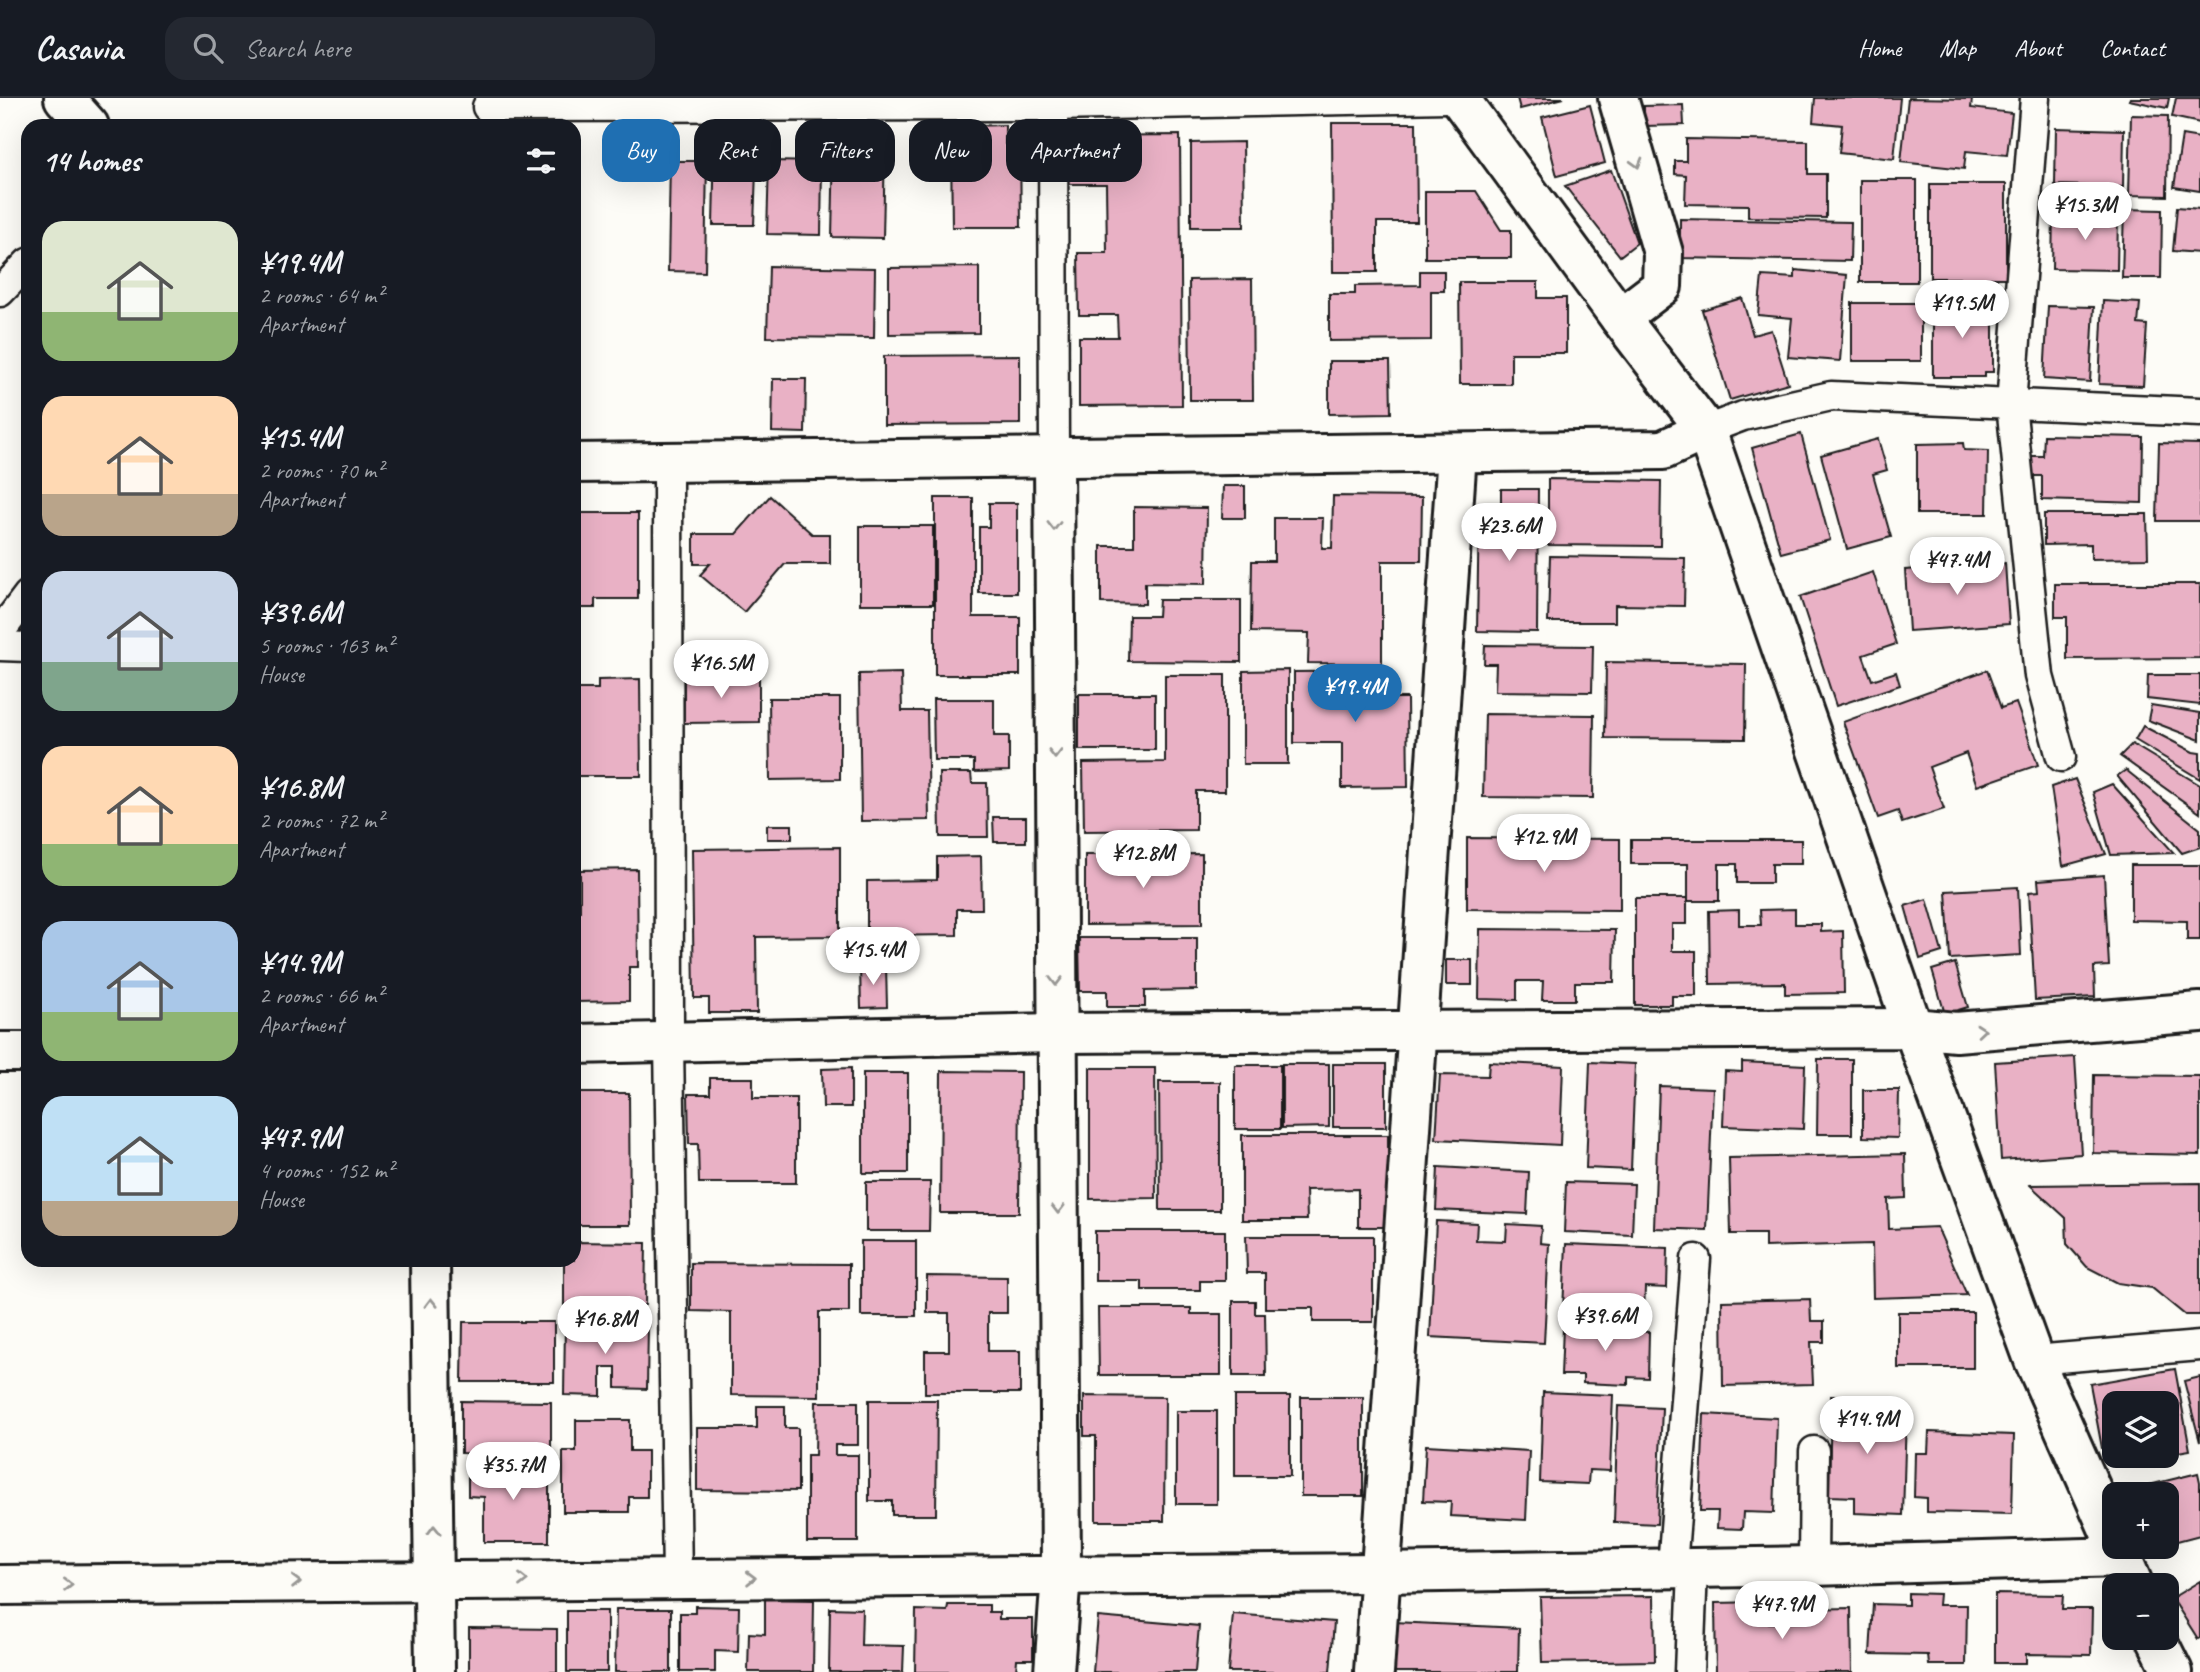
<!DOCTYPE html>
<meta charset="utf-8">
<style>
body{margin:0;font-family:Caveat,sans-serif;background:#242831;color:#f1f3f6;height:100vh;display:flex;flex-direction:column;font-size:26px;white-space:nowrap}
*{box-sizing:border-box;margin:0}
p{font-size:23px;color:#9ea1a6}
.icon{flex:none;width:38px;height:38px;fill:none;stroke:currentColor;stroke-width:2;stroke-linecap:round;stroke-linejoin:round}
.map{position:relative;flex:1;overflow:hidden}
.sheet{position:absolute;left:21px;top:21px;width:560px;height:1148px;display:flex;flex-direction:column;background:#171b24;border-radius:21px;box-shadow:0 7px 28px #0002}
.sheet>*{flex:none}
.top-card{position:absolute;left:602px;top:21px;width:665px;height:63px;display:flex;gap:14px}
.buttons{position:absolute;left:2102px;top:1293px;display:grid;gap:14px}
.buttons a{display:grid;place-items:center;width:77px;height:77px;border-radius:14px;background:#171b24;box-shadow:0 7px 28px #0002;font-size:35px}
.price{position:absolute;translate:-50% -60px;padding:0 16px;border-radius:24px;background:#fff;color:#222;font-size:23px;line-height:46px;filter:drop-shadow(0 2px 4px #0008)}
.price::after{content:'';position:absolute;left:50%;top:42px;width:21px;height:16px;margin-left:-10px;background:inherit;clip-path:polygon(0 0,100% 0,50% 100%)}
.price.selected{background:#1f6fb2;color:#fff}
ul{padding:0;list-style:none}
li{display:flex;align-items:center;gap:21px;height:175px;padding:0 21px}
li span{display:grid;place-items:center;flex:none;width:196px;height:140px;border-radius:21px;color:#555}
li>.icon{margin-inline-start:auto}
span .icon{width:84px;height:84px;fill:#fffc;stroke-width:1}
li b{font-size:30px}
h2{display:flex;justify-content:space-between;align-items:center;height:84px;padding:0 21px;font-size:30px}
.chip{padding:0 24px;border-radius:21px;background:#171b24;box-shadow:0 7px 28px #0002;font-size:24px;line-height:63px}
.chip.selected{background:#1f6fb2;color:#fff}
header{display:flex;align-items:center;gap:42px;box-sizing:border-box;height:98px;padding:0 35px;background:#171b24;border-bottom:2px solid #363941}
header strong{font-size:33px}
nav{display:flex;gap:38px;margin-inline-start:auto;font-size:24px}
.search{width:490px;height:63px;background:#242831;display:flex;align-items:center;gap:18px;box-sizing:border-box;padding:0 24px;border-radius:21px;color:#9ea1a6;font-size:26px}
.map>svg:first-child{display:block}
.building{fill:#e9b1c5;stroke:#1c1c1c;stroke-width:2}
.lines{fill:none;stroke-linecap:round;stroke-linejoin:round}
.service-casing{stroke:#1c1c1c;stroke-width:33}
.minor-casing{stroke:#1c1c1c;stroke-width:44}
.tertiary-casing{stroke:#1c1c1c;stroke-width:44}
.service{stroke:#fdfcf7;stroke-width:28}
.minor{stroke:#fdfcf7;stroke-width:38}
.tertiary{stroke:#fdfcf7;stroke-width:38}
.oneway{stroke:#989794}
</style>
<header>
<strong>Casavia</strong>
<div class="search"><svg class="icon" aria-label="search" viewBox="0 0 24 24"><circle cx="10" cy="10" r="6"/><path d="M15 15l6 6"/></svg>Search here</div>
<nav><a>Home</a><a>Map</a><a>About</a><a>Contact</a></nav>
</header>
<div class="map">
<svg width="2200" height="1574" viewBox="0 0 2200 1574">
<rect width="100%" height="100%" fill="#fdfcf7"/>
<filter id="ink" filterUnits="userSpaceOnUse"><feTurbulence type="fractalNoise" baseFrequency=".0143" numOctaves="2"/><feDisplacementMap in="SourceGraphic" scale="14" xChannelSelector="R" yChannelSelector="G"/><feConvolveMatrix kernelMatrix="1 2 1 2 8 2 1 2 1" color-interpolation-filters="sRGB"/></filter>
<g filter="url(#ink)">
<g class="building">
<path d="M1517,0H1564L1520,11Z"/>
<path d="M1815,0H1900L1894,61L1839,55L1842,27L1813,24Z"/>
<path d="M1908,0L1972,1L1971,10L2012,15L2007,57L1966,53L1964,71L1901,64Z"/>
<path d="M2130,0H2169L2167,10L2129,2Z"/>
<path d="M2176,0H2200V25L2172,19Z"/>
<path d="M1590,7L1605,65L1557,78L1542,19Z"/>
<path d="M1683,7L1684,27L1644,28V8Z"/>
<path d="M2131,17L2168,18L2167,98L2129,97Z"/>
<path d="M1332,25H1416L1417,124H1377V174H1333Z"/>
<path d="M1005,27V46H1020L1021,129H952L951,47H968V28Z"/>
<path d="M2056,30L2124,32L2123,89L2055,87Z"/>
<path d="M1180,37L1182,307L1079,308V239H1118L1117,217H1079L1078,155H1107L1106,86H1068V38Z"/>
<path d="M2182,37L2200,40V93L2174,89Z"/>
<path d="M1686,41L1808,43V76H1826V120L1748,119V107L1685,106L1686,77L1675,76V63H1686Z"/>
<path d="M715,44L757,45L754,127H713Z"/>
<path d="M1243,44L1244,129H1191V45Z"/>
<path d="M834,47L885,48L883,140L832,139Z"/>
<path d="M670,63H707L705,174L668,173Z"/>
<path d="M769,63L822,64L821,137L767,136Z"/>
<path d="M1611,72L1637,145L1620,158L1565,88Z"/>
<rect x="1860" y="82" width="57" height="102"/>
<rect x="1930" y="86" width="76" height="94"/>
<path d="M1425,93H1476L1501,132H1511V160H1425Z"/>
<path d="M2177,109L2200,111V155L2173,153Z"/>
<path d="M2124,111L2162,112L2161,180H2122Z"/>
<path d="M2053,115L2118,116L2117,172L2052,171Z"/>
<path d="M1680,121L1851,124L1850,163L1680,160Z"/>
<path d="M769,168L875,170L874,240L767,239Z"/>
<path d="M979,169V235L889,236V170Z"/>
<path d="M1795,172L1847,177L1840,263L1788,259L1792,220L1758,217L1762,178L1795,180Z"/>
<path d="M1420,173H1444V193H1431V242L1329,243V196H1355V188L1420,187Z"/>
<path d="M1252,181L1253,302H1190L1189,182Z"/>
<path d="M1459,184H1538V200H1566V255H1511V286H1460Z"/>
<path d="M1742,200L1753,237L1771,232L1788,285L1730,302L1702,212Z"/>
<path d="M1933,201H1959V208H1993V274H1985V279H1933Z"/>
<path d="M2103,203L2140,205L2138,226L2147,227L2143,288L2099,286Z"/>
<rect x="1852" y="205" width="69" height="58"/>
<path d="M2048,208L2094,209L2090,284L2044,281Z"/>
<path d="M1020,257V326L884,327V258Z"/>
<path d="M1329,263H1390L1391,315L1329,316Z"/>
<path d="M773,281H806L805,335L772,334Z"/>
<path d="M1801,336L1830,442L1781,455L1752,350Z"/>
<path d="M2044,337L2143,339L2142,405L2042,402V378H2031L2032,358H2043Z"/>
<path d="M1878,341L1887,372L1873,376L1891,439L1847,451L1821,357Z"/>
<path d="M1963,345L1964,352L1988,353L1987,416H1917V346Z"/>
<path d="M2159,345L2200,346V423H2157Z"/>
<path d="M1548,381L1661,383L1660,448L1548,447Z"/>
<path d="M1223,388H1245V420H1222Z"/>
<path d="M1501,391H1538L1537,534L1477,533L1479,407H1501Z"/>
<path d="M770,398L812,436H830V466H785L744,514L700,477L710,466H694V436H736Z"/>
<path d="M1333,398L1422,399L1421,463H1382V566L1308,565L1309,535L1251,534L1252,463H1274V420H1323L1322,450H1332Z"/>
<path d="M935,400H973V519H1020V577H935Z"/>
<path d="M989,405H1017V495H979V429H989Z"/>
<path d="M1134,409L1207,410L1206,486L1145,485V506L1101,505V448H1134Z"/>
<path d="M574,415H638V501H595V510H574Z"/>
<path d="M2044,416H2147L2148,460L2091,461V446L2044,447Z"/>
<rect x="860" y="428" width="73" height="78"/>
<path d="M1550,458L1685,460L1684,508L1615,507V524H1548Z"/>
<path d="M2005,465L2009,526L1909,533L1905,472Z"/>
<path d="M1873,474L1896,546L1863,557L1872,582L1896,574L1900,587L1836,608L1800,499Z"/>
<path d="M2055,486H2200V560L2067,561V519H2055Z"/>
<path d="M1159,502H1241V564L1128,563L1129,518H1158Z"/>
<path d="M1485,547L1593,548L1592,594L1495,593L1496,566H1484Z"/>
<path d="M1606,564L1746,566L1745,641L1605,640Z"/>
<path d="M1288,572V666H1243V573Z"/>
<path d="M1987,572L2001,610L2016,605L2038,667L1977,688L1966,655L1929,669L1944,711L1902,725L1898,713L1878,720L1843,624Z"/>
<path d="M1392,573V600H1407L1408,689L1342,690V645H1294V574Z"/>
<path d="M901,575L902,613H927L929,722L861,723L859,576Z"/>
<path d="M1165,577H1225V693H1196V732L1084,733L1083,665L1165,664Z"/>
<path d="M2148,577H2200V607L2147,601Z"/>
<path d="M759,579V624L684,625V580Z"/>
<path d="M640,581L641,678H574V591H598V582Z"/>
<rect x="1079" y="596" width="76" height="56"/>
<path d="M769,600H840V681L770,682Z"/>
<path d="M933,601H994V638H1009V673L974,674V662H934Z"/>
<path d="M2151,607L2200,615V642L2148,622Z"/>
<path d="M1485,616L1594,617L1593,700L1483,699Z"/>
<path d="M2143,628L2193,654L2200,655V681L2135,642Z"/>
<path d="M2132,646L2200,687V715L2120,658Z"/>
<path d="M2126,672L2200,731V749L2182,755L2117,678Z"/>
<path d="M939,675H971L972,685H987L988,739H940Z"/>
<path d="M2075,681L2106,756L2063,768L2051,689Z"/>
<path d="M2112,686L2174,755L2111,757L2093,694Z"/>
<path d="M993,719H1026V744H994Z"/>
<rect x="767" y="727" width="25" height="14"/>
<path d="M1467,740L1620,741V812L1467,811Z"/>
<path d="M1631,742H1801V766H1772V785H1737V766H1719V803H1688V766H1631Z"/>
<path d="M840,749V838L756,839L757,915H709V900H694L692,751Z"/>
<path d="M1202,756V826L1085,827V757Z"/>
<path d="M981,758L982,811H957V837L867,838V783L937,782V759Z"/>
<path d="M2131,767H2200V842H2187V823L2131,822Z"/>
<path d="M637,771L638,869H629V903L574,904V813H580V772Z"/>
<path d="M2104,777L2109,868L2094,869L2095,899L2035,902L2029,794L2039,793L2038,782Z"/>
<path d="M2018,789L2021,857L1950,861L1946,793Z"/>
<path d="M1635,800H1687V826H1672V853H1696V898H1672V907H1635Z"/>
<path d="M1927,801L1942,854L1920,861L1905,808Z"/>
<path d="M1795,811V826H1821V834L1843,833L1844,895L1785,896V885L1710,886L1709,813L1739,812V827H1761L1760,812Z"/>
<path d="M1480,831L1615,832L1614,884H1575V902H1542L1543,883H1517V902L1479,901Z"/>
<path d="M1079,840H1197V892L1145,893V909H1107V893H1080Z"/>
<rect x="1446" y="862" width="26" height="25"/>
<path d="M1955,865L1968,909L1945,916L1932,872Z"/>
<path d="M860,868H886L887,909L861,910Z"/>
<path d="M2075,959L2081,1056L2001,1062L1995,964Z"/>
<path d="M1818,961H1852V1036H1817Z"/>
<path d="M1489,964L1563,968L1560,1047L1436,1041L1440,977L1488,978Z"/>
<path d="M1590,964L1635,966L1631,1072L1586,1070Z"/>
<path d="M1742,964L1805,967L1803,1031L1723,1028L1725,973L1742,974Z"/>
<path d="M1282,966H1329V1029L1282,1030Z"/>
<rect x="1333" y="966" width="53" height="63"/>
<rect x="1235" y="967" width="45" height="64"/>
<path d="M851,970V1009H823L822,971Z"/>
<path d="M1090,970H1155L1156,1100L1090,1101Z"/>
<path d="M941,973L1020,974L1019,1115H940Z"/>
<rect x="863" y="975" width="45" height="100"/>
<path d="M2094,977L2200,978V1057L2093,1055Z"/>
<path d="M710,980H753V1000H796V1085H699L698,1046H689L688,996H710Z"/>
<path d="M1159,984H1220V1112H1160Z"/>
<path d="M1659,988L1713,990L1707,1132L1654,1130Z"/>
<path d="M1863,992H1899L1898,1040L1863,1039Z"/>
<path d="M574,995H629L630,1127H574Z"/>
<path d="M1242,1037H1388V1129H1358V1091L1306,1092L1307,1122H1242Z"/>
<path d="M1905,1056L1906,1100L1888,1101L1889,1131L1937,1129L1967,1197L1873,1200L1872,1146L1765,1149V1136H1731L1729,1060Z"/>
<path d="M1438,1069L1529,1074L1527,1116L1436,1112Z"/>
<path d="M866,1084H930L929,1133H866Z"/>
<path d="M1566,1084L1634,1086L1632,1137L1564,1134Z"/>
<path d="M2200,1085V1217H2185L2152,1190L2118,1185L2087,1169L2067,1146L2066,1120L2030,1087Z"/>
<path d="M1436,1123L1477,1125L1476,1142L1506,1143L1507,1126L1541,1128L1540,1145L1549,1146L1544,1245L1430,1239Z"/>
<path d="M1095,1133H1225V1183H1200V1192H1142V1183H1095Z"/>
<path d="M1246,1138H1373V1224H1313V1210H1265V1175H1247Z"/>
<rect x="861" y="1143" width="55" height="75"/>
<path d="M574,1144L646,1145L645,1207H564V1162H574Z"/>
<path d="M1566,1146L1668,1150L1667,1190L1645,1189L1644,1215L1563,1212Z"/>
<path d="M691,1165L849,1166V1214H819V1298L731,1297V1214L691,1213Z"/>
<path d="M927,1178L1007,1179V1215H988V1253H1020V1295H925V1253H949V1215H927Z"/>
<path d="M1810,1201L1811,1223H1824V1244H1811L1813,1286L1723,1288L1722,1203Z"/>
<path d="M1233,1203H1255V1216H1265L1266,1278H1233Z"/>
<path d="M1098,1210H1191V1216H1221V1277H1099Z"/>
<rect x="1898" y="1214" width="75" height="56"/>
<path d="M1585,1223L1631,1225V1233L1649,1234L1648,1280L1628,1279V1287L1583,1285V1277H1561L1563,1230L1585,1231Z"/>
<path d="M463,1224H554V1284H462Z"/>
<path d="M565,1225L648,1226L647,1291L616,1290V1269H601V1298L564,1297Z"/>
<path d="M2175,1271L2190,1352L2166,1356V1306H2114V1348L2102,1350L2090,1286Z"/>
<path d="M2200,1279V1344L2184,1283Z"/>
<path d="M1543,1294L1613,1297L1610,1373L1589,1372L1588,1386L1540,1384Z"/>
<path d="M1084,1298L1165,1299L1164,1423H1096V1338H1084Z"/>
<rect x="1235" y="1298" width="55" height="80"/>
<path d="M1831,1298L1878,1300L1877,1316L1906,1317L1903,1417L1854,1415V1399L1829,1398Z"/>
<rect x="1301" y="1299" width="62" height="99"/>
<path d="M869,1302H937L936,1417H892V1403H869Z"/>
<path d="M461,1303L551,1304V1356L461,1355Z"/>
<path d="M816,1304H858V1347H835V1357H858V1444H807V1357H815Z"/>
<path d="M757,1308H785V1330H798V1393L697,1392V1330H757Z"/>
<path d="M1618,1308L1662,1310L1657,1426L1614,1424Z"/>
<rect x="1176" y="1313" width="41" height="93"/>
<path d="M1704,1316L1777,1320L1774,1415L1743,1414L1742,1431L1717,1430L1718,1413H1700Z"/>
<path d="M576,1322H630V1353H647V1399H629V1414H563V1353H576Z"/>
<path d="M1929,1334L2014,1337L2012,1416L1927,1414V1400L1914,1399L1915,1355H1928Z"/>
<path d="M1426,1347L1529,1353L1526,1422L1450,1418L1451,1404L1423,1403Z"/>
<path d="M468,1368H549V1444H484V1399L468,1398Z"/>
<path d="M2198,1375L2200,1384V1437L2166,1446V1396H2152L2149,1387Z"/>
<path d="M2200,1483V1540L2198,1541L2172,1500Z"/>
<path d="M1908,1495L1939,1496L1938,1507H1967L1966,1567H1929L1928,1557L1870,1556L1873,1506L1908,1507Z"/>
<path d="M1995,1496L2063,1497L2062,1511H2092L2091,1557L2026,1556V1565H1995Z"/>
<path d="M1654,1498L1655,1563L1542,1565L1540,1499Z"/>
<path d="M765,1501L814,1502L813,1574H748L749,1535L765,1536Z"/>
<path d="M1764,1504V1525L1804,1524V1511L1851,1510L1852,1574H1716L1715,1505Z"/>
<path d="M948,1507H989V1514H999V1521H1033V1561H1017L1016,1574H915L916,1512L947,1513Z"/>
<path d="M695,1508L739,1509L738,1554L715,1553V1574H680V1515H695Z"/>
<path d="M830,1510L862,1511L861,1547L904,1548L903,1574H829Z"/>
<path d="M616,1511H671V1574H615Z"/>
<rect x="567" y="1513" width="40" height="61"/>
<path d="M1233,1516L1334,1524L1330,1574H1228Z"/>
<path d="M1098,1519L1199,1528L1195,1574H1093Z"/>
<path d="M1394,1524L1519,1530L1518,1574H1392Z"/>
<path d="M469,1530L557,1531V1574H469Z"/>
</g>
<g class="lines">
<defs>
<g id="service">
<path d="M2035,0L2011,306L2039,578L2061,659"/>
<path d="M1053,8L1054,360"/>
<path d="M487,9L1053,8L1447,0"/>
<path d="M0,194L28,165"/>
<path d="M1706,332L1743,318L1831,298L2200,314"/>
<path d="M668,364L669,944L677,1481"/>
<path d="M0,534L28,497"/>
<path d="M0,548L28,549"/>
<path d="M2034,1262L2200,1248"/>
<path d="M1813,1468L1814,1353"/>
<path d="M1672,1469L1696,1161"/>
<path d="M1689,1574L1693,1470"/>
</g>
<g id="minor">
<path d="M64,0L89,28"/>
<path d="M1618,0L1663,155L1662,188L1620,220"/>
<path d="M574,365L1663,352L1706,332"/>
<path d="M574,946L1056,935L1913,930L1956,934L2200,914"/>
<path d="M0,954H28"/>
<path d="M430,1162L435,1574"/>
<path d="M0,1487L1381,1475L1813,1468L2121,1459"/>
<path d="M1054,1574L1061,1476L1054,360"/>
<path d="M1374,1574L1457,355"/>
</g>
<g id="tertiary">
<path d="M1459,0L1620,220L1706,332L1913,930L2034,1262L2114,1443"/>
<path d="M2117,1449L2134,1488"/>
<path d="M2156,1540L2173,1574"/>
</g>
</defs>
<use href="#service" class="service-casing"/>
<use href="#minor" class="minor-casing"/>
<use href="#tertiary" class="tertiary-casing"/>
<use href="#service" class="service"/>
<use href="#minor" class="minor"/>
<use href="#tertiary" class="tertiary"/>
</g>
<defs><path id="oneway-chevron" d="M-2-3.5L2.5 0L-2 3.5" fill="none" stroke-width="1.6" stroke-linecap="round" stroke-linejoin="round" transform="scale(1.75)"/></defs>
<g class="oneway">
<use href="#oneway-chevron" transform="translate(1637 65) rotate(74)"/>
<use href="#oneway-chevron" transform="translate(1054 428) rotate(90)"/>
<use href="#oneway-chevron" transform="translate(1055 656) rotate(90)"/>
<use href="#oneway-chevron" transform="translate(1056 883) rotate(90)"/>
<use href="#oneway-chevron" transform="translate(1981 932) rotate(-5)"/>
<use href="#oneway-chevron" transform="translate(1058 1111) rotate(90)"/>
<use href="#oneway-chevron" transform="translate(431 1205) rotate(-91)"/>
<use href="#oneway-chevron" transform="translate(434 1432) rotate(-91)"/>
<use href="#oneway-chevron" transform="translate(751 1480) rotate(-1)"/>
<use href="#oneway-chevron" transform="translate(523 1482)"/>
<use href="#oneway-chevron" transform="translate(296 1484) rotate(-1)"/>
<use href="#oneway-chevron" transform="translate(68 1487) rotate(-1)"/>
</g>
</g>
</svg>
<div class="buttons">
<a><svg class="icon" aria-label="layers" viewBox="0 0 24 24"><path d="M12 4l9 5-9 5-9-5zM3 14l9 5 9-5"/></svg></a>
<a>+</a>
<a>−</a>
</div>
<b class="price" style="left:2085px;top:144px">¥15.3M</b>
<b class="price" style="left:1962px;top:242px">¥19.5M</b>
<b class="price" style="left:1509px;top:465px">¥23.6M</b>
<b class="price" style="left:1957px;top:499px">¥47.4M</b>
<b class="price" style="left:721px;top:602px">¥16.5M</b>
<b class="price selected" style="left:1355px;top:626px">¥19.4M</b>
<b class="price" style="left:1544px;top:776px">¥12.9M</b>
<b class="price" style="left:1143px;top:792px">¥12.8M</b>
<b class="price" style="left:873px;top:889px">¥15.4M</b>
<b class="price" style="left:1605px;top:1255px">¥39.6M</b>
<b class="price" style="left:605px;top:1258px">¥16.8M</b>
<b class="price" style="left:1867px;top:1358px">¥14.9M</b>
<b class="price" style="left:513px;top:1404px">¥35.7M</b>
<b class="price" style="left:1782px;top:1543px">¥47.9M</b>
<div class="top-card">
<a class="chip selected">Buy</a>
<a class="chip">Rent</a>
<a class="chip">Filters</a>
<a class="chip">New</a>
<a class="chip">Apartment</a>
</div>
<section class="sheet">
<h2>14 homes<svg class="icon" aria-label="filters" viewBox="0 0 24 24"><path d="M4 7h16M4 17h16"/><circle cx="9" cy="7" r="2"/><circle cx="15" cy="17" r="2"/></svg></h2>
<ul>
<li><span style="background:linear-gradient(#dfe7d0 65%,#8fb573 0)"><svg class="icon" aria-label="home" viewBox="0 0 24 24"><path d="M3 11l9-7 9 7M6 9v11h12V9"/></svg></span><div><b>¥19.4M</b><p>2 rooms · 64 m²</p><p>Apartment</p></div></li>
<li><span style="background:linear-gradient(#ffd9b3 70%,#b9a48a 0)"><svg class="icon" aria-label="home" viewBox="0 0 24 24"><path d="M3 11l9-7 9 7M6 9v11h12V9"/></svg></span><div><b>¥15.4M</b><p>2 rooms · 70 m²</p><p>Apartment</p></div></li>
<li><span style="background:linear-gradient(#c9d6e8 65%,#7fa58c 0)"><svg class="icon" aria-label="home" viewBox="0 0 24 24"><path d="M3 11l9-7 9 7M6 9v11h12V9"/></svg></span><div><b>¥39.6M</b><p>5 rooms · 163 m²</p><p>House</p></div></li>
<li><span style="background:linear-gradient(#ffd9b3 70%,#8fb573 0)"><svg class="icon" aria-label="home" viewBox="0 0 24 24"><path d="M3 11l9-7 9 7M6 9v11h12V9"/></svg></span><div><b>¥16.8M</b><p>2 rooms · 72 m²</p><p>Apartment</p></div></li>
<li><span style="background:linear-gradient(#a9c7e8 65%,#8fb573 0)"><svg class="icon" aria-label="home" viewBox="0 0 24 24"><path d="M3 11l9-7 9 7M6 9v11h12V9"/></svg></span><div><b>¥14.9M</b><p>2 rooms · 66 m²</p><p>Apartment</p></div></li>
<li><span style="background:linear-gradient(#bfe0f5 75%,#b9a48a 0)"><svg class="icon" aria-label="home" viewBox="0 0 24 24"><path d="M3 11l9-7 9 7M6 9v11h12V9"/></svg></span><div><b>¥47.9M</b><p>4 rooms · 152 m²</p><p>House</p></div></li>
</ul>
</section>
</div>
